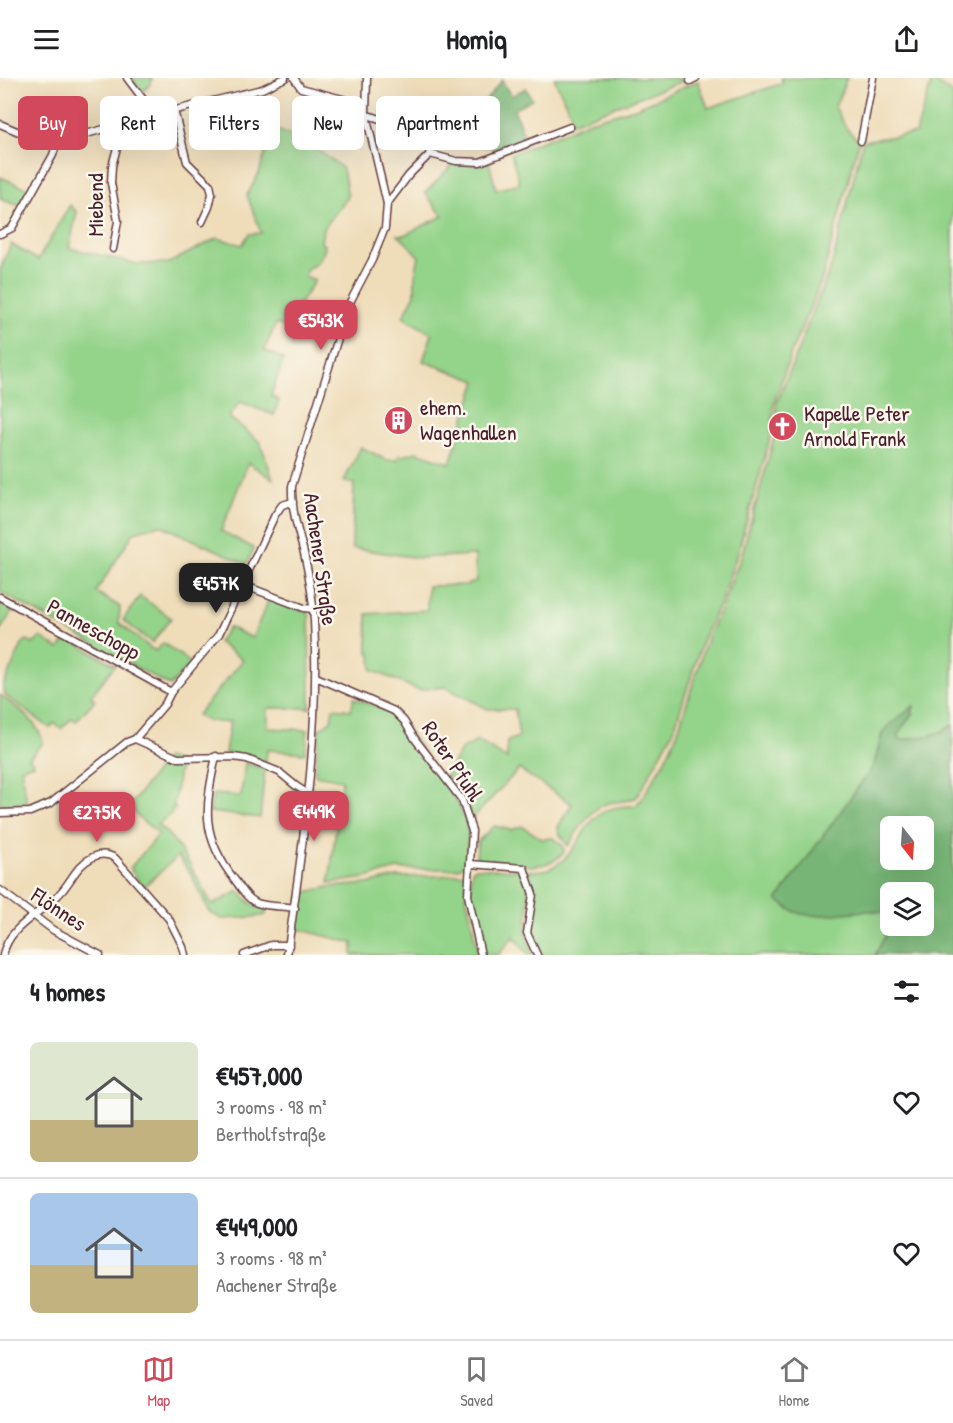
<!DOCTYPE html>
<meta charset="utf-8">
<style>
body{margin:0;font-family:"Patrick Hand",sans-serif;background:#f6f6f6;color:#202124;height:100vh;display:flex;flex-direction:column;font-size:22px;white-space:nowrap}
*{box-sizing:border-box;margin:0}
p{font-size:20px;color:#757577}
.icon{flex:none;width:33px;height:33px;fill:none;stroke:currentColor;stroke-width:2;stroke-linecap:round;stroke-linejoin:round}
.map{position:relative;height:877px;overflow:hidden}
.panel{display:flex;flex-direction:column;background:#fff;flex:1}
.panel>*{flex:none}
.top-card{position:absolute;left:18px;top:18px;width:600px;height:54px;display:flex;gap:12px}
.needle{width:39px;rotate:163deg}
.fabs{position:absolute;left:880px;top:738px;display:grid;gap:12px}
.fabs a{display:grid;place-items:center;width:54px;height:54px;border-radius:9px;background:#fff;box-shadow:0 6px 24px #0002;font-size:30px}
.price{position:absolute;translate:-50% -51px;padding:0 14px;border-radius:12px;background:#d1495b;color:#fff;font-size:20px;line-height:39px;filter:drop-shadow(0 2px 3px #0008)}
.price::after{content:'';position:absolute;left:50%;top:36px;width:18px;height:14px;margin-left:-9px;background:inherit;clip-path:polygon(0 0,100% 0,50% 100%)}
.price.on{background:#222;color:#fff}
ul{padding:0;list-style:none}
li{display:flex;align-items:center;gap:18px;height:150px;padding:0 30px}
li+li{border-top:2px solid #e0e0e0}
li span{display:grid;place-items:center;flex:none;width:168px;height:120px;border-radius:9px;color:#555}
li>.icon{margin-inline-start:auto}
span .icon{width:72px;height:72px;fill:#fffc;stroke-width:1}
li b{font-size:26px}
h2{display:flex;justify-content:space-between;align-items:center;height:72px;padding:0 30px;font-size:26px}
.tag{padding:0 21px;border-radius:9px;background:#fff;box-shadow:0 6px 24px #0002;font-size:21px;line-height:54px}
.tag.on{background:#d1495b;color:#fff}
header{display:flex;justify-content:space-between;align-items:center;height:78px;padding:0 30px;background:#fff;font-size:27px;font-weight:700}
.tab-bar{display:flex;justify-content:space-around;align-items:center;height:84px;border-top:2px solid #e0e0e0;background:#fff;font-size:16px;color:#757577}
.tab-bar a{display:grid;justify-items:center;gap:3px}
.tab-bar .on{color:#d1495b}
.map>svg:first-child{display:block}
.green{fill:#94d38a;stroke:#6f795a;stroke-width:1.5}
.forest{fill:#77b576;stroke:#606a50;stroke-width:1.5;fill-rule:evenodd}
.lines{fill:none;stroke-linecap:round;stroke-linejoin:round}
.minor-casing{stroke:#633c40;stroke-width:9}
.minor{stroke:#fff;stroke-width:6}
.labels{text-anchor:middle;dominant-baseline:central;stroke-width:5;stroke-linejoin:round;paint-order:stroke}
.street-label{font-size:22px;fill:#4a1f2b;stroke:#fbf7ec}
.poi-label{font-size:22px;fill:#4a1f2b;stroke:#fbf7ec;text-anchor:start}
</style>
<header><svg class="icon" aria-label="menu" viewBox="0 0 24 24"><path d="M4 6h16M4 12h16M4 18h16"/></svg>Homiq<svg class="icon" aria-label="share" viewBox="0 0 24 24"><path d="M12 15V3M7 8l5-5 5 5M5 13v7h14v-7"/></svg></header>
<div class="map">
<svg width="953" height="877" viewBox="0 0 953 877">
<rect width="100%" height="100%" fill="#fbf7ec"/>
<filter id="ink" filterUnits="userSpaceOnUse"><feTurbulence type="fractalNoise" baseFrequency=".0167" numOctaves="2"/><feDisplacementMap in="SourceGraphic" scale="12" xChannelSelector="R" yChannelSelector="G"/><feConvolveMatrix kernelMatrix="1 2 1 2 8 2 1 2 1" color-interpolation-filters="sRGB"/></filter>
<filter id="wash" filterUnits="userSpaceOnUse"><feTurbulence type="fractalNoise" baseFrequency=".008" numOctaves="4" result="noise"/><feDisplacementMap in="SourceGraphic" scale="24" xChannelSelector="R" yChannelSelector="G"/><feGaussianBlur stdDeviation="1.35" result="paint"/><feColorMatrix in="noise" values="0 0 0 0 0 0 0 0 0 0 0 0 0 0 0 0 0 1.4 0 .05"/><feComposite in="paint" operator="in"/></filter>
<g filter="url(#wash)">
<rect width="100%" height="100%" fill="#efddba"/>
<g class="green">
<path d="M131,0H152L151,6L144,13H141Z"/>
<path d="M554,0H690L569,46L572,39L570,34Z"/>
<path d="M781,0H847L835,29L846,50L859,63L822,201L791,275L773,328V350L737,477L720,525L704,558L673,654L637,719C628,724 618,723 608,725C590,730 578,753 568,768L559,755L558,749L572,726L519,691L472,741L465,723L446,697L462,671L478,663L507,681V663L519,659L515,631H488L445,609L418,612L372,592L371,575H368L367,536L427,532L428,508L467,507L476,503L475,477L419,480L352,470L354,406L344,403L361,369L386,382H397L399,377L403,378L416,374L450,385L477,303L423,283L432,256L403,239L415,216V197L419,179L405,163L398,157H404L443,138L425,115L454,85L479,87L489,84L496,112L520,105L511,76L590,43L635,30L698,3L708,30L783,5Z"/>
<path d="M932,2L953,16V647L941,654L929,658L901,662L898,659L904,646L914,635L888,648L882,656L874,687L787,830C812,842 840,833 867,833C875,833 883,834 891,835L889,853L875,877H540L528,853L536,817L528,793C536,793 545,793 551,790C590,771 577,726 635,728L641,722L663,686L677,656L709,555L721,531L741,479L777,350L776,327L832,186L863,63L916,55Z"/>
<path d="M274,51L307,64L340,88L343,91L348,119L323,151L321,164L325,169C322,179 317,187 308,190L304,198L315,202L285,249L276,246L264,272L283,281L271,318L279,322L274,337L240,324L229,339L260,364L273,401L248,385L221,453L254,470L247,486L160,447L134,454L96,514L120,529L119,545L152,571L156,573L163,565L191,585L170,608L0,514V192L11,166L38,182L70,127L77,134L69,170L138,186L169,185L217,160L242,167L249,156L261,155L247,117L259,95L265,76L260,53Z"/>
<path d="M0,99L29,111L20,128L0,121Z"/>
<path d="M140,518L171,540L152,565L123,542Z"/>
<path d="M269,521L309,535L310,630H268V650L308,652L305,675L267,672L266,684L246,678L225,675L230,644C218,645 206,644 197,637L243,582L218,564L229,549L252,560Z"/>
<path d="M0,522L14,530L0,553Z"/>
<path d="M41,559L59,571L67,560L115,587L91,618L95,622L76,643L72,640L61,651L54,645L50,650L47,648L5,617L3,608L23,565L27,562L33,566Z"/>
<path d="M0,617C17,630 39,643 43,665L29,680L34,686L21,690L27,725L0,727Z"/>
<path d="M354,620L391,634L402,644L458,725L465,741L468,753L466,786L458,790L449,791H397L365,800L329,805L342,702L315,697L319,651L331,643L333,630L351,632Z"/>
<path d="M166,680L180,684L174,728L176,731H172V735L157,747C178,760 200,805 212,827L239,813C247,822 253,830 266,831V837L253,839L222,841L210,835L190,795L178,778L143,809L130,790L159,756L139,740L130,728Z"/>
<path d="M245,685L265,691L260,740L210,734L213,716L241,718Z"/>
<path d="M494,748L511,752L522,748L542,761L553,760L563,768L564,774C545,798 507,784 480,782L476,778L478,763Z"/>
<path d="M476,790L521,792C525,801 529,810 529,820C530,846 518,851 535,877H528L514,858L498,877H484L470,817L472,792Z"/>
<path d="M466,795V817L478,877H352L353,865L297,851L301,815L329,809L367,806L397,799L440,798Z"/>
</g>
<g class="forest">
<path d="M502,2L511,18L526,10L532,21L514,31L526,64L496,74L490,69L484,68L473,50L485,32L482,27Z"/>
<path d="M914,628C913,640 901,647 898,659L901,662L929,658L941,654L953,647V877H875L891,847L924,848V814H891V836C861,827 829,842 801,836C792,834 784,827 777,822L874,687L882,656L888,648ZM924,748V782H891V748Z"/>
</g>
</g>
<g filter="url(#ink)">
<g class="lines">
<defs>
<g id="minor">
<path d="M127,0L155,37"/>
<path d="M294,0L301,10L365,27"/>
<path d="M690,3L696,0"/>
<path d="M174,32L187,84L210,107L212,116L209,129L202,144"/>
<path d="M366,37C380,40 419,54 427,66C428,69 429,72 430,76"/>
<path d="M0,46L38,62L57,64L155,37L262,11L285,0"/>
<path d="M861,63L873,0"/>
<path d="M430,76L456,83L480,84L570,49"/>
<path d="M387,126L409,97L430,76"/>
<path d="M0,156L12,150L53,77L57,64"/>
<path d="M113,171L118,143L111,105L112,88L118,66L113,49"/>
<path d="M243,507L304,530L313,531"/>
<path d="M0,519L171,614"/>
<path d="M316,599L394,633L404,643L415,661L462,722L472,753L468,817L481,877"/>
<path d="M135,661L178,680L233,679L247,681L279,694L296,708L307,715"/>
<path d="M216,678C205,730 200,758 235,802C241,810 247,821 257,825C268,829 283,828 295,830"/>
<path d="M0,735L30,734L51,725L127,664L135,661L165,626L171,614L219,556L275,437L282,427L293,424"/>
<path d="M470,786L524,790L533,816L527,855L537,877"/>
<path d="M0,812L53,852L100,877"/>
<path d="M3,877C9,846 44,835 62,813C73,800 77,787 93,779C101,775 108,776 115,780L169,841L183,869L185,877"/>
<path d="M244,877L271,867H289"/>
<path d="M287,877C303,766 320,654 314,542C313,520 309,497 304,475C298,453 291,431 292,408L348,228L372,182L385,150L387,126L366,37L367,0"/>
</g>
</defs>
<use href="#minor" class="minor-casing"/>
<use href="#minor" class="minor"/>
</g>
</g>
<defs>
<symbol id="building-disc" viewBox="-11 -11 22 22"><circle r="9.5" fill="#d1495b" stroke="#fbf7ec"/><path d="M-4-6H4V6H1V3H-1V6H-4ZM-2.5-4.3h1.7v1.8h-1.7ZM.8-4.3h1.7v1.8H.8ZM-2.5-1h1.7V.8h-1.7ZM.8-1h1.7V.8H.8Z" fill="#fff"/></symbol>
<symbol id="church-disc" viewBox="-11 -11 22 22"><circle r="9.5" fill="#d1495b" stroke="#fbf7ec"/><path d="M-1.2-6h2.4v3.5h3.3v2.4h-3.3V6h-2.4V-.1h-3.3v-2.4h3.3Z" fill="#fff"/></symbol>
</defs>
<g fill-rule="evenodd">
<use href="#building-disc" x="382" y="326" width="33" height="33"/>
<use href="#church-disc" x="766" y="332" width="33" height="33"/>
</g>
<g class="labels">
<g class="street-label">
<text transform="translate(95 127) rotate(-90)">Miebend</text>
<text transform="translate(321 481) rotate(82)">Aachener Straße</text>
<text transform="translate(94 551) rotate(29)">Panneschopp</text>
<text transform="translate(453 683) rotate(56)">Roter Pfuhl</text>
<text transform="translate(59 831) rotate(33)">Flönnes</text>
</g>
<g class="poi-label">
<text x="420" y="329">ehem.<tspan x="420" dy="25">Wagenhallen</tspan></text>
<text x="804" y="335">Kapelle Peter<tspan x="804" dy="25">Arnold Frank</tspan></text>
</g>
</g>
</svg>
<div class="fabs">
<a><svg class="needle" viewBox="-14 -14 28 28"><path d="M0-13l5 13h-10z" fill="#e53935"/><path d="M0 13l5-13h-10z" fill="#757577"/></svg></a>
<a><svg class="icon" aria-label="layers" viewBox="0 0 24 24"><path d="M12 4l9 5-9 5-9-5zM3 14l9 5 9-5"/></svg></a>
</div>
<b class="price" style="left:321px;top:273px">€543K</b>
<b class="price on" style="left:216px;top:536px">€457K</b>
<b class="price" style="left:314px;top:764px">€449K</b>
<b class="price" style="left:97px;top:765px">€275K</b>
<div class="top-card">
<a class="tag on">Buy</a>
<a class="tag">Rent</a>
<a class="tag">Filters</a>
<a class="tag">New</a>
<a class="tag">Apartment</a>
</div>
</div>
<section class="panel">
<h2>4 homes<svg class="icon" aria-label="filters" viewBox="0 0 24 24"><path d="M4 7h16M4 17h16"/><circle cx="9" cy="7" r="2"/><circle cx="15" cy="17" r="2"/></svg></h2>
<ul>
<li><span style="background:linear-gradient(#dfe7d0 65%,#c2b280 0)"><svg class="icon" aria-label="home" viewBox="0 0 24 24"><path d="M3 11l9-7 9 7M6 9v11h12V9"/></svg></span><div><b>€457,000</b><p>3 rooms · 98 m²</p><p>Bertholfstraße</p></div><svg class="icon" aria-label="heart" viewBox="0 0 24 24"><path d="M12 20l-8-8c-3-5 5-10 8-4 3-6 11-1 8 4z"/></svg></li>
<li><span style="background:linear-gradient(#a9c7e8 60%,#c2b280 0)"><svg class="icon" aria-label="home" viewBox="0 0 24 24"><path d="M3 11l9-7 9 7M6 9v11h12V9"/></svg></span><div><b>€449,000</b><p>3 rooms · 98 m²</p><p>Aachener Straße</p></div><svg class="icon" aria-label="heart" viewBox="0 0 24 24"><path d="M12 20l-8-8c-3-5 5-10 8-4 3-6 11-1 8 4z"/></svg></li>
</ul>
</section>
<nav class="tab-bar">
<a class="on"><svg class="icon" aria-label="map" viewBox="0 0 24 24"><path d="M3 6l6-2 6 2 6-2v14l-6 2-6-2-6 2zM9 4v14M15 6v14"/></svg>Map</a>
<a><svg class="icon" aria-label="saved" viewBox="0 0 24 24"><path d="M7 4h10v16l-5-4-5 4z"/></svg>Saved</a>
<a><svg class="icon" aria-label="home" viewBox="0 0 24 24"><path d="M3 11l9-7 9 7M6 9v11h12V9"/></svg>Home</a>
</nav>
